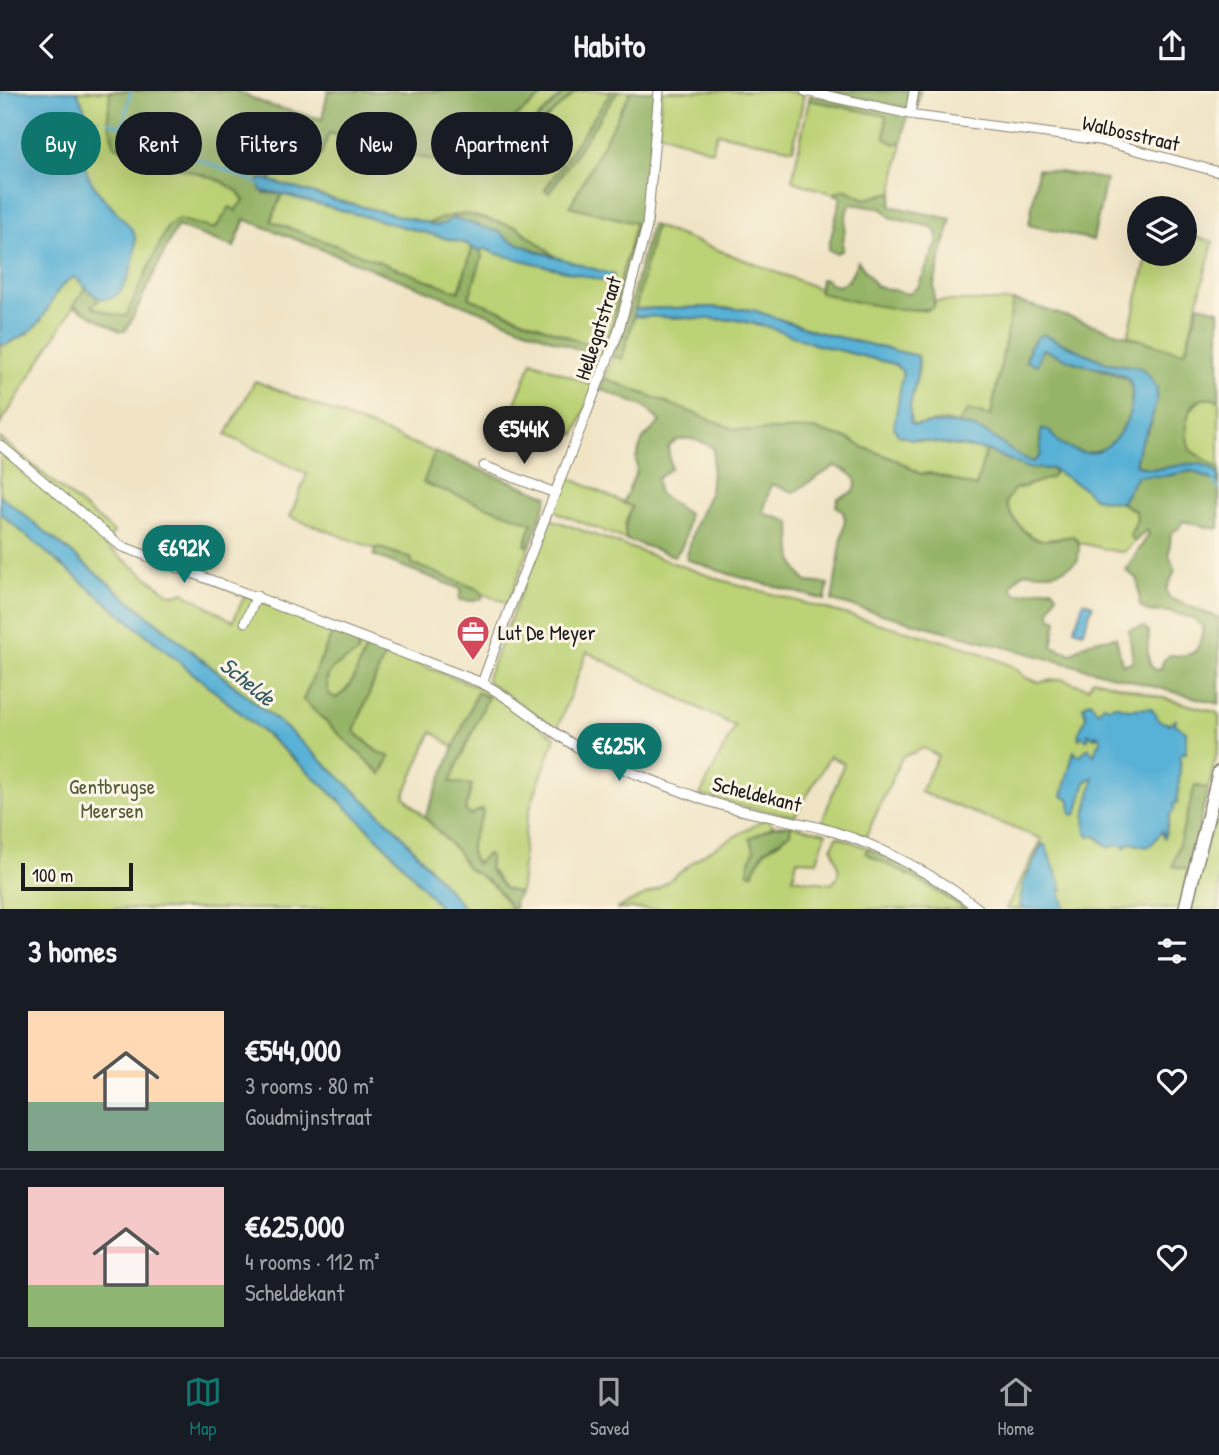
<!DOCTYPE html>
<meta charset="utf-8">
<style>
body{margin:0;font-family:"Patrick Hand",sans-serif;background:#20242c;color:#f1f3f6;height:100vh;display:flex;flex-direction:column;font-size:26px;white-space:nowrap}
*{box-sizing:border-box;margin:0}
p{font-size:23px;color:#9ea1a6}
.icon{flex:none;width:38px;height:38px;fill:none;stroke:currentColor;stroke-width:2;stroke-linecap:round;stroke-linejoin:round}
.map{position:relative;height:818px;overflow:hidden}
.side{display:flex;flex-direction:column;background:#171b24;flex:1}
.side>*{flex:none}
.top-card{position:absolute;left:21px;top:21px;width:700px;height:63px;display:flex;gap:14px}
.buttons{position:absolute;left:1127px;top:105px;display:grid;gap:14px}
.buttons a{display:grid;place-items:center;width:70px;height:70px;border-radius:50%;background:#171b24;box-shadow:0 7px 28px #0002;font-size:35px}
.scale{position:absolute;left:21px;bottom:18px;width:112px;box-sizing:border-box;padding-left:7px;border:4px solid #1c1c1c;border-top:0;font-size:19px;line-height:24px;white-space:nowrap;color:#1c1c1c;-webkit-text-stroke:5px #fcf5e5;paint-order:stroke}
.price{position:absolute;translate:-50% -60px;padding:0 16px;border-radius:24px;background:#0f766e;color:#fff;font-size:23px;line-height:46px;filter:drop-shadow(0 2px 4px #0008)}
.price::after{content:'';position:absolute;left:50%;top:42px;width:21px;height:16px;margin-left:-10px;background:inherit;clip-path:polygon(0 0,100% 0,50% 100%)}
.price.selected{background:#222;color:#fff}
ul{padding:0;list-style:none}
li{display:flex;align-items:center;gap:21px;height:175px;padding:0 28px}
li+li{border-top:2px solid #363941}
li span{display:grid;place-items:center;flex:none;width:196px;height:140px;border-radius:0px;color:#555}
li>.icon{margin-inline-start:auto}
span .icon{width:84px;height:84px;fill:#fffc;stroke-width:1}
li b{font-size:30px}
h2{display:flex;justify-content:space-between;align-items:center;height:84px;padding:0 28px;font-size:30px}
.chip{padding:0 24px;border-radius:32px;background:#171b24;box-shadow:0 7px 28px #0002;font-size:24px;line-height:63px}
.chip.selected{background:#0f766e;color:#fff}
header{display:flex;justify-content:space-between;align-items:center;height:91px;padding:0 28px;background:#171b24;font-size:32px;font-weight:700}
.tabs{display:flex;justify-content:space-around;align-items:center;height:98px;border-top:2px solid #363941;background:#171b24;font-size:19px;color:#9ea1a6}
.tabs a{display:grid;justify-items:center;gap:4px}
.tabs .selected{color:#0f766e}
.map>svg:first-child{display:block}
.green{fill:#bcd276;stroke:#6c7749;stroke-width:2}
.forest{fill:#95b467;stroke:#586842;stroke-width:2}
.water{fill:#58b1d6;stroke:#3a6679;stroke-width:2}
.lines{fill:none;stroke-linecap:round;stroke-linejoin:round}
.stream{stroke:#58b1d6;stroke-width:2.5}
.street-casing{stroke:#868070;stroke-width:11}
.secondary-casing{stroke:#868070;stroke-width:15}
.street{stroke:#fff;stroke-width:9}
.secondary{stroke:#fff;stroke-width:12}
.labels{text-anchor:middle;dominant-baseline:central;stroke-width:6;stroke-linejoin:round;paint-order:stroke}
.street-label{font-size:21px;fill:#1c1c1c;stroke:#fcf5e5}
.poi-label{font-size:21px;fill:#1c1c1c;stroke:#fcf5e5;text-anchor:start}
.park-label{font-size:21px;fill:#545c3c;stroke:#fcf5e5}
.water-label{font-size:23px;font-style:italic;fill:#345866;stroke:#fcf5e5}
</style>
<header><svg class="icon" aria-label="back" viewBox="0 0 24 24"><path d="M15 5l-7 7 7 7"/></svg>Habito<svg class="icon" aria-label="share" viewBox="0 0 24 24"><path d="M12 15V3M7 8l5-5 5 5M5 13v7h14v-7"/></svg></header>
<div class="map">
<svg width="1219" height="818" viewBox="0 0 1219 818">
<rect width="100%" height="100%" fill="#fcf5e5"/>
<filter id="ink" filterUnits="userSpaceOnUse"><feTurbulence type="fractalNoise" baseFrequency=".0143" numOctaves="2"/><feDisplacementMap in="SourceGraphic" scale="14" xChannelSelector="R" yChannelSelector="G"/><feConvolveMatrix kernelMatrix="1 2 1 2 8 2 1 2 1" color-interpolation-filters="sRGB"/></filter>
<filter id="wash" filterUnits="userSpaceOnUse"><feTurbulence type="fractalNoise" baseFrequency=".00686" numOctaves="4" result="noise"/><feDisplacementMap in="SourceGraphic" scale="28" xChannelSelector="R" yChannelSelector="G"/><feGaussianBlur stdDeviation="1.57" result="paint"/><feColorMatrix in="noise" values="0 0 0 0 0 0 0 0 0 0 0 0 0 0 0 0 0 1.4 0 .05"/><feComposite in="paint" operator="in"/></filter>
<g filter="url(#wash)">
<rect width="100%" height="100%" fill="#f0e4c5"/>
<g class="green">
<path d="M0,0H128L258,95L234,156L177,135L125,240H120L74,215L0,334Z"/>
<path d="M548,0H566L481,82L485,86L576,0H612L545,98L549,102L618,0H631L570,115L635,132C632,152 625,171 620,191C614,213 618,240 599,258L469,207L482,166L480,158L485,157L494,162L612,191L557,167L517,136L466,123L450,125L428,132L335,109L270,90L276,75L300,76L321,65L329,42L455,75Z"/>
<path d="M662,0H786L804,4L793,58L717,42L712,60L658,41Z"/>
<path d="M809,9L886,25L895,53L902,51L893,101L865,108L847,99H840L834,103L792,90Z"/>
<path d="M282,103L467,153L472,158L459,201L270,130Z"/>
<path d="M655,135L818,197L819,201L839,207L925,220L934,216L935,210H1013L991,325L964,327L958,333L945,330L914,334L910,332C906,308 922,288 918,265L817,241L753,219L709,216L635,218Z"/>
<path d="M1185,143L1213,151L1185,261L1169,258L1128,245L1148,163H1185Z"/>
<path d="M634,225L737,229L769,236L814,253L894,273L903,281L895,335L911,348L986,359L976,396L931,382L921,383L896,369L865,357L849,348L813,338L750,340L734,338L604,287L613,265L622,267Z"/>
<path d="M532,270L595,295L575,344L543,331L544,326L514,315Z"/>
<path d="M255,290L435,361L424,392L533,432L525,453L530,455L508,512L483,503L478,498L412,473L378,456L375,458L290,426L307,383L226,344Z"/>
<path d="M1204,307L1219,309V377L1189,359C1183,338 1183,320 1204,307Z"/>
<path d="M0,347L114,441L105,454L168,502L177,504L183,501L233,530L245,504L333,540L303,609L377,660L354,640L386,561L495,602L555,646C547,672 535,698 528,725C521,751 525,776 520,802L505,798L489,777L490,770L483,767L477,773C463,757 476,740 483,723L481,719L470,724L465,719L472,694L450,691L487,605L477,602L454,657L432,640L404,705L458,761L463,771L497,798L512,818H465L396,738L285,636L0,404Z"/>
<path d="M1052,378L1082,396L1094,407L1121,412L1136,420L1137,429L1130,445L1135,450L1124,461C1109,461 1094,454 1079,452L1073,445C1064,446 1054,449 1045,449C1028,450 1006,423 1006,407L1014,398L1025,396L1054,383Z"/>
<path d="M565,385L633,416C627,428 622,436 627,449L560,423L553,417Z"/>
<path d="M0,422C92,502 189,576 281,657C338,707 394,758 441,818H0Z"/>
<path d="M550,428L721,489L972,558L1014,576L1026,587L1039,591L1062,588L1088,597L1093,588L1219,622V654L1208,698L1196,694L1173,775L1189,779L1179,818H1006L1042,748L920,701L938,665L924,657L902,666L866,745L822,731L844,672L830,665L795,725L745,716L700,704L735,635L587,561L557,638L488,591L487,587Z"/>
<path d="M359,550L368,554C358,571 356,596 336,607L329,603C319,576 344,573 359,560Z"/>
<path d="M1219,703V818H1190Z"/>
<path d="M766,728L774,735L750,747L755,759L749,773V782H753L764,760L782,749L791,734L826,742L817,770L797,769L793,787L832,793C844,780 836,772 832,756L837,745L868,757L866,762L924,792L965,818H616L658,798L705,762Z"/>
</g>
<g class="forest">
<path d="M110,0H237L268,14L322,28L328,0H548L455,75L329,42L321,65L313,75H276L270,90L265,88L264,102L282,103L271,130L459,201L472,158H480L482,166L469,207L599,258C617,240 614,213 620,191C625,171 632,153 635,132L570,115L631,0H656L643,134L616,240L605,269L244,128L234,156L177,135L129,234L125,240H120L74,214L86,196L97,206L98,211L93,213V216L115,224L126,225L168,135L178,128L215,138L230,116L236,120L237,116L244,110L238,101L221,90L126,60L114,54L108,28Z"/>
<path d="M566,0H576L485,86L481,82Z"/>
<path d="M612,0H618L549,102L545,99Z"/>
<path d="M822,0H920L917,19Z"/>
<path d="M810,4L907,24L902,51L895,53L885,48L886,25L809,9Z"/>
<path d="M1038,78L1106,88L1093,149L1029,134Z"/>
<path d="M840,99H847L865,108L893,101L890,115L951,128L934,194V216C912,225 843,209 819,201L821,188H826L829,192L838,195L848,190L858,170L876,195L908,203L918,196L937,152L938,144L932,136L891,127L883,118L851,113L847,119L842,160L836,162L828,159L841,106L834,103Z"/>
<path d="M466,123L517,136L557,167L509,149L499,141L434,135L428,132L450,125Z"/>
<path d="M651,134L655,135L634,225L622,268L613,265L623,240Z"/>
<path d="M1013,210L1034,215L1169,258L1185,261L1199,214L1219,219V309C1185,300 1183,335 1190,359L1219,377V437L1216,438L1182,430L1180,436L1171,442L1169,463L1175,480L1166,499L1169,507L1219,527V613L832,510L845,428L843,421L836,415L838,407L854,401C861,385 848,380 835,375L794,401L771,393L763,422L791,431C792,455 788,473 807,491L828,493L825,509L732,484L686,468L695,434L710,402L714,358C700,348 681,342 668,356L671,377L657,388L658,402L688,423C687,437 686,456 674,465L627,449C622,437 627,428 632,416L623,412L637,379L636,367L643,348L660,331L645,316L600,298L604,287L734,338L750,340L813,338L849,348L865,357L896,369L921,383L931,382L976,396L986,359L1028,377L1052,378L1054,383L1051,387L1014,398L1006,411C1010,426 1027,450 1045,449C1053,449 1064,446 1073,445L1079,452L1078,469C1071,476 1056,483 1046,482C1026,482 1024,476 1011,496L1016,503C1029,503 1039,497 1052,497L1057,503L1050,519L1051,527L1057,529L1052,555L1072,563C1085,549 1098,549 1116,546L1122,573L1133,571L1129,538L1144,536L1149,541C1148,554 1145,570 1155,579L1161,578L1163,570L1170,564C1196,567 1200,560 1203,535C1189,523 1166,519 1148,521L1140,515L1138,489L1126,479L1149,443L1147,439L1135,450L1130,445L1137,429L1136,420L1121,412L1137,385H1166L1192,380L1217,391L1199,373L1150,378L1135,373L1139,355L1151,332L1138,276L1107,272L1044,244C1032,251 1030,257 1026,270L1038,263L1041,258L1128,288L1132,296L1131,323L1115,350L1103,358L1082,363L1057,353L1040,350C1042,359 1043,366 1034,371L1010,362L985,341L958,333L968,319L991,325Z"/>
<path d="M435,361L548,405L530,455L525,454L532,432L423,392Z"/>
<path d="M378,456L412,468V473L478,498L483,503L482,508L472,510L459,509L461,498L373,464Z"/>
<path d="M333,540L359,550L358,562C343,573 319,575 329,603L336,607C356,596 358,571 368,554L386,561L354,640L376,660L390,666L381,683L303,609Z"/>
<path d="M477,601L488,606L450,691L472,694L465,719L470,724L482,718L483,723C476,739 463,758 477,773L487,763L490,765L489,778L505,798L520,802L514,810L515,818L510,816L497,798L484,787L467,777L458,761L425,726Z"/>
<path d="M1195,694L1208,698L1189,779L1173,775Z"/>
<path d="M791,734L790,742L764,760L753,782H748L749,773L754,759L750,747L774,735Z"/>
<path d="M868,757L921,784L971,818H965L924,792L865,762Z"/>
</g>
<g class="water">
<path d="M0,0H77L89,28C83,36 83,44 83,54C80,86 102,106 123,128C127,133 134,138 135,145C138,162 127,209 105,208C94,208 83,193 75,186C55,193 51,218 38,233C30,243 16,248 5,254H0Z"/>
<path d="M265,88L335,109L428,132C438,138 444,132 454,127L499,141L509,149L539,161L614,184L612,192L494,162L486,158L476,159L467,153L277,102L261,100L259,89Z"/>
<path d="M709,216L753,219L817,241L918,265C921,288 906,308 911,332L915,334C939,332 963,330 986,342C1004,352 1012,364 1033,371C1047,364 1037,350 1042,338L1050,340C1058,353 1060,352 1074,359C1105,372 1130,336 1132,308C1132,302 1133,293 1128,288C1117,278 1090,276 1077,272C1065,268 1054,262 1042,258L1037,274L1026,270L1030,256L1038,245L1044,244L1107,272L1138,276L1145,280L1152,289L1157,297V306L1151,332L1139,355L1135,373C1161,389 1198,357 1219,384L1217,391L1192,380L1166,385H1137L1121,412L1094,407L1082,396L1052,378L1028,377L986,359L911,348L898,344L894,336L903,281L894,273L814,253L769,236L737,229L634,225L635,218Z"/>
<path d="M0,404L285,636L396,738L465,818H441C392,757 335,704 277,653C186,574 91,501 0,422Z"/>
<path d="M1084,510L1093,514L1083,541L1074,538Z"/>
<path d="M1091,610L1096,619L1099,620L1103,614L1110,616L1114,614L1128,618L1151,617L1159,630L1169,633L1176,629L1175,633L1186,640V663L1185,661L1181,663C1180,680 1179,694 1177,712L1173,713L1175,718L1170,724L1164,748L1162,740L1153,752L1146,756L1131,752L1127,753L1125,757L1118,753L1109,757L1096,745H1090L1086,741L1085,725L1094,686L1086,690L1078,720L1075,724L1071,723L1070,709L1062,705L1074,659L1075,663L1080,664L1089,657L1094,664L1098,652L1101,651L1100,645L1095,647L1096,644L1092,646L1088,642V648L1086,649L1082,645L1079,648L1078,644L1086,626L1083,615Z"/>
<path d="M1042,753L1045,754L1063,799H1060L1065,818H1024L1020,815L1021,802L1023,799L1022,795Z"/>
</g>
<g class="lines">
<g class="stream">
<path d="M89,28L98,29"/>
<path d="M108,31L140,41L173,58L260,93"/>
<path d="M123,34L131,0"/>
<path d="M1214,389L1217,396L1219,397"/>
</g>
</g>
</g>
<g filter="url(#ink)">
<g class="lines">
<defs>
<g id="street">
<path d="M805,0L910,23L914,0"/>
<path d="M910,23L916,25L1099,49L1219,81"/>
<path d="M0,354L121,455L482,592C517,610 545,638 579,657C614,676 654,690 691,704C737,722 788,727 835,741C882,755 941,788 979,818"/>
<path d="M484,375L555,402"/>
<path d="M245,531L257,505"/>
<path d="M482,592L511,514L618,242L647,135L659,0"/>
</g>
<path id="secondary" d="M1185,818L1219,681"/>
</defs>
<use href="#street" class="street-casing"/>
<use href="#secondary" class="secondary-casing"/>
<use href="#street" class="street"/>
<use href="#secondary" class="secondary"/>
</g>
</g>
<defs>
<symbol id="office-pin" viewBox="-11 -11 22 30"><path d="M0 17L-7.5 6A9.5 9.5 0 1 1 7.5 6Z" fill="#d1495b" stroke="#fcf5e5"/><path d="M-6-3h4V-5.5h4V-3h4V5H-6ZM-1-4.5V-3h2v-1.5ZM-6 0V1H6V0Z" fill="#fff"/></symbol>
</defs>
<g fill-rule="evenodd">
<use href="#office-pin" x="454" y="522" width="38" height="52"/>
</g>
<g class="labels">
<g class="street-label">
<text transform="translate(1131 42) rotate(13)">Walbosstraat</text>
<text transform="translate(598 237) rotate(-72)">Hellegatstraat</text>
<text transform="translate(757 703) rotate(14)">Scheldekant</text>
</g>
<g class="poi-label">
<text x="498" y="541">Lut De Meyer</text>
</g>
<g class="park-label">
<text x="112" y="695">Gentbrugse<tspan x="112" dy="24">Meersen</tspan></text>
</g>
<g class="water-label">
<text transform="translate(248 590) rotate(39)">Schelde</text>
</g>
</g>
</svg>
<div class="buttons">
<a><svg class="icon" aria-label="layers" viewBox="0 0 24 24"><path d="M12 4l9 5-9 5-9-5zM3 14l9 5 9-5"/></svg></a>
</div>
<div class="scale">100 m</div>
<b class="price selected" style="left:524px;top:375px">€544K</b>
<b class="price" style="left:184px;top:494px">€692K</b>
<b class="price" style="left:619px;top:692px">€625K</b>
<div class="top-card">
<a class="chip selected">Buy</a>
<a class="chip">Rent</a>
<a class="chip">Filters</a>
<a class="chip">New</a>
<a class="chip">Apartment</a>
</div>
</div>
<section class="side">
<h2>3 homes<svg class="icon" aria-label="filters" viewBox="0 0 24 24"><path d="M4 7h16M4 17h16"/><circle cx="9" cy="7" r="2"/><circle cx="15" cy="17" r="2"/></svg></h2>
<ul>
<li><span style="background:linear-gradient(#ffd9b3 65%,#7fa58c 0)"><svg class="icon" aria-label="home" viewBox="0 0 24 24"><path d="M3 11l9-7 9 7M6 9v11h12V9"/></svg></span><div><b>€544,000</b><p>3 rooms · 80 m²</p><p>Goudmijnstraat</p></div><svg class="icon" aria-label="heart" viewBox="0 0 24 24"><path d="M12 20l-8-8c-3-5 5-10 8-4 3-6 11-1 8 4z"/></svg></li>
<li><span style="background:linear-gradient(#f6c9c9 70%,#8fb573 0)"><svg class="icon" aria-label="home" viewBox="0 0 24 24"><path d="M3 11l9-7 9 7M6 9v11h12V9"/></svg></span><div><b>€625,000</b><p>4 rooms · 112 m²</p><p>Scheldekant</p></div><svg class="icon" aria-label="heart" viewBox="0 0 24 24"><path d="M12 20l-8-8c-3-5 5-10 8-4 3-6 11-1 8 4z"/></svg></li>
</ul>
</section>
<nav class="tabs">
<a class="selected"><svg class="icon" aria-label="map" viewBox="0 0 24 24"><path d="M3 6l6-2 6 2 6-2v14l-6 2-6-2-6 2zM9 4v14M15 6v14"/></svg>Map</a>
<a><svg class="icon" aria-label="saved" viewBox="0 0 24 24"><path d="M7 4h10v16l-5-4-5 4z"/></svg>Saved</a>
<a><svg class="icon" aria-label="home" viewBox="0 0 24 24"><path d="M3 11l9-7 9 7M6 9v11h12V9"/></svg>Home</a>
</nav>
